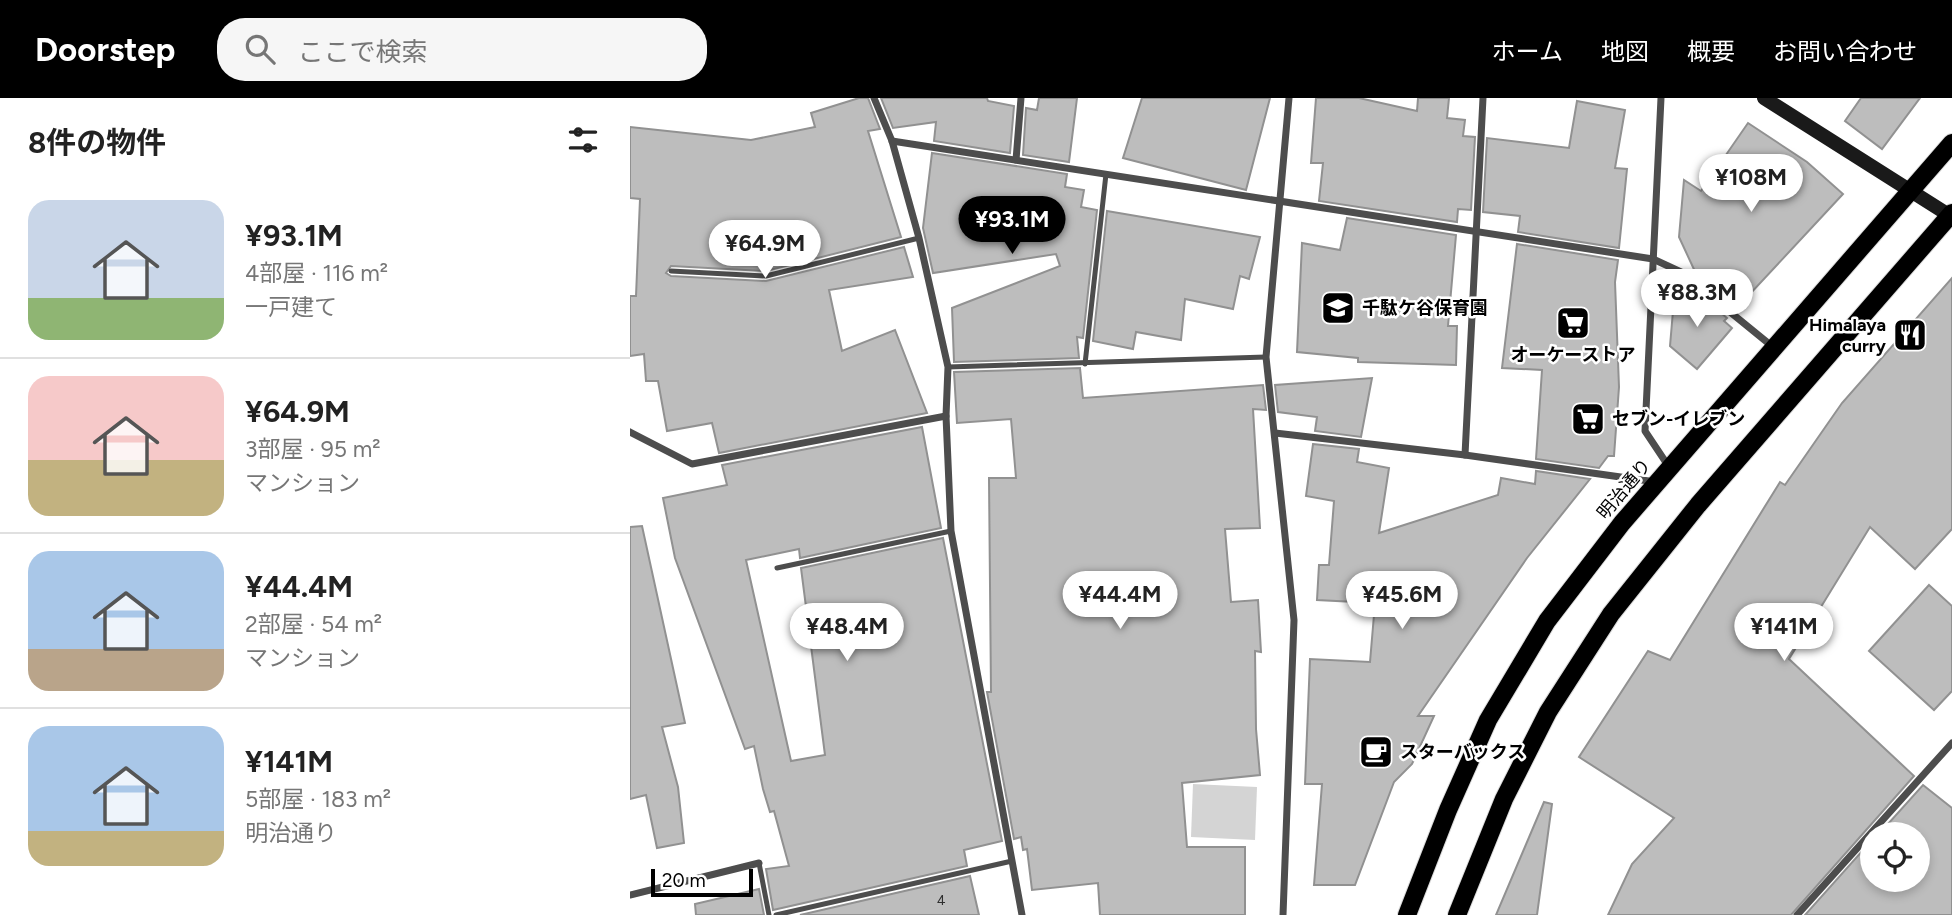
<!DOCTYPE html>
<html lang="ja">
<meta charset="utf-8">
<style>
body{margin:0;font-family:Figtree,"Noto Sans JP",sans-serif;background:#f6f6f6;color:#222;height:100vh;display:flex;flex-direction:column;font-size:26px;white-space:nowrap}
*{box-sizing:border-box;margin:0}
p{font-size:23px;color:#767676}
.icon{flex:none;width:38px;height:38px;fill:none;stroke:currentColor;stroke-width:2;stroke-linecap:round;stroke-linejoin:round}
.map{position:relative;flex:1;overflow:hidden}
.drawer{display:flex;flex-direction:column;background:#fff;width:630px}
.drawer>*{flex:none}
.buttons{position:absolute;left:1230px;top:724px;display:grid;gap:14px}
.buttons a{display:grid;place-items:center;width:70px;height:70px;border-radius:50%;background:#fff;box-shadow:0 4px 10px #0003;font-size:35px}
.scale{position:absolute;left:21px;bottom:18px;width:102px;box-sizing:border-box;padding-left:7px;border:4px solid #000;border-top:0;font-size:19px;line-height:24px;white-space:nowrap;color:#000;-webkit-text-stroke:5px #fff;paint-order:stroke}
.price{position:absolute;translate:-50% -60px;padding:0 16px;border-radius:24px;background:#fff;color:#222;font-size:23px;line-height:46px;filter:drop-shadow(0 2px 4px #0008)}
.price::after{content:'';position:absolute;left:50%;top:42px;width:21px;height:16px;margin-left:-10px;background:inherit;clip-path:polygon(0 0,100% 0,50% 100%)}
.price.current{background:#000;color:#fff}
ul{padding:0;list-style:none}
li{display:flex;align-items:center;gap:21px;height:175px;padding:0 28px}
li+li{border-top:2px solid #e0e0e0}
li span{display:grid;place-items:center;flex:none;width:196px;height:140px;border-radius:21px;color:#555}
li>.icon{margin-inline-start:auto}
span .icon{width:84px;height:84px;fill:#fffc;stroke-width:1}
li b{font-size:30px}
h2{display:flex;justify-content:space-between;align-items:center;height:84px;padding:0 28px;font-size:30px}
header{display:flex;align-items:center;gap:42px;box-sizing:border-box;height:98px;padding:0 35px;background:#000;color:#fff}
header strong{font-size:33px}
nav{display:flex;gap:38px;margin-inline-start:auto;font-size:24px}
.search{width:490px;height:63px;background:#f6f6f6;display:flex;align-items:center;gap:18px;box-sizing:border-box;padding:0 24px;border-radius:28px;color:#767676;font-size:26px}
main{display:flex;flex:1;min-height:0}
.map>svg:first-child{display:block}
.green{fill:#d4d4d4}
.building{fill:#bdbdbd;stroke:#919191;stroke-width:2}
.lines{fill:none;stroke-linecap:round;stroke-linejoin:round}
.primary-casing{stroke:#dbdbdb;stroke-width:20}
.lane{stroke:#4d4d4d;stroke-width:5}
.street{stroke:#4d4d4d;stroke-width:7}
.secondary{stroke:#1a1a1a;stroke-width:14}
.primary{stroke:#000;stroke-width:18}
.labels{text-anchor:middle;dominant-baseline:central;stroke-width:5;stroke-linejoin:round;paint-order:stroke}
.number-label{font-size:14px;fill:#2f2f2f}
.poi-label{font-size:18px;font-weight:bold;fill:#000;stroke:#fff;text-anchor:start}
.street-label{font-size:18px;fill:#000;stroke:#fff}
</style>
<header>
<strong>Doorstep</strong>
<div class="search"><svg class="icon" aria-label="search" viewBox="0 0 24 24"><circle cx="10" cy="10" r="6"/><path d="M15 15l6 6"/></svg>ここで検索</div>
<nav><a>ホーム</a><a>地図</a><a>概要</a><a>お問い合わせ</a></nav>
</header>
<main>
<section class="drawer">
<h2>8件の物件<svg class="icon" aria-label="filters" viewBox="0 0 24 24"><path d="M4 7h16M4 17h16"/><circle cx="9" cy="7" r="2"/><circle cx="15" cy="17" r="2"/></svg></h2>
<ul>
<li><span style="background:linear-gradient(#c9d6e8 70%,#8fb573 0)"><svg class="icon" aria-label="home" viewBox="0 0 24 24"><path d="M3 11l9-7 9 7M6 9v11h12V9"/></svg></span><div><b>¥93.1M</b><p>4部屋 · 116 m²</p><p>一戸建て</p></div></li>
<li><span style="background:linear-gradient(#f6c9c9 60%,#c2b280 0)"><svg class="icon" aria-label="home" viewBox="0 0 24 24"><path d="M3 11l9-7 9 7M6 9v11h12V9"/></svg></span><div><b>¥64.9M</b><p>3部屋 · 95 m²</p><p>マンション</p></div></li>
<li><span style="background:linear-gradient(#a9c7e8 70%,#b9a48a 0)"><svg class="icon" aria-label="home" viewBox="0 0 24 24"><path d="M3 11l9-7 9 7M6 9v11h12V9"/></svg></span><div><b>¥44.4M</b><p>2部屋 · 54 m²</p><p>マンション</p></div></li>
<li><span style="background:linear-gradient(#a9c7e8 75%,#c2b280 0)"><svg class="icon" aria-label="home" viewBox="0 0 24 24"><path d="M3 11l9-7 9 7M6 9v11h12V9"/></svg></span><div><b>¥141M</b><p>5部屋 · 183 m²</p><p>明治通り</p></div></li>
</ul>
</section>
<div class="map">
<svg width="1322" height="817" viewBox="0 0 1322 817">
<rect width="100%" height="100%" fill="#fff"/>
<path class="green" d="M563,686L627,689L625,742L561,739Z"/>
<g class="building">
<path d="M229,0H238L250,31L238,33L271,139L136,173L41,168L36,175L41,178L136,183L274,149L283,179L199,192L212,253L265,232L297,315L89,355L82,325L37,333L28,283H16L14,256L0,258V198H6L10,101L0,100V29L121,42L185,29L181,15Z"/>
<path d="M251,0H357L358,3L384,8L380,55L304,43L306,24L263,30Z"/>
<path d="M409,0H447L439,64L393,57L396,10L407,12Z"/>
<path d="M512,0H640L616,92L493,60Z"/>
<path d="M686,0H729L787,13L788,0H819L817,20L835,22L833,38L845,39L841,112L828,111L827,124L689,103L693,65H681Z"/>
<path d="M1231,0H1290L1252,51L1215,23Z"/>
<path d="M947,3L995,12L985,70L997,71L989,150L888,134L890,118L853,114L857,40L939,50Z"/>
<path d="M1118,25L1177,64L1213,96L1106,211L1068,180L1049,139L1054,82L1071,93Z"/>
<path d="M302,55L437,76L435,89L454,92L451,109L467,112L453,240L447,239L449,260L324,264L322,210L430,168L426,156L303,175L293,130Z"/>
<path d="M477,113L630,139L619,181L610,178L603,211L555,201L551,242L506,234L503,251L463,243Z"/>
<path d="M717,120L826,137L818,228H827L826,267L728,264V260L667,254L672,145L710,152Z"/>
<path d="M887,146L988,162L985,184L989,289L984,358H978L969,370L906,361L912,272L872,270Z"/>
<path d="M1322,180V431L1285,471L1240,429L1159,561L1284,678L1161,817H978L1002,766L1044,720L949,659L1018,553L1040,562L1150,384L1155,387L1212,305Z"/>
<path d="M1063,191L1097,220L1094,223L1102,230L1067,271L1040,248L1043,213Z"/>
<path d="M450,270L453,300L633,287L636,312L623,311L630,430L595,431L601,504L628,502L631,554L625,553L626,631L630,677L552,685L557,749H615V817H470L468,785L402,792L397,751L393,752L391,739L384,741L357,594H361L359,380H386L381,321L327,325L324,274Z"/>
<path d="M742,280L731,339L685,333L687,319L648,314L645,287Z"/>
<path d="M292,329L311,430L170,460L169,451L116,462L161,663L195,657L171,470L313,440L372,743L334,752L337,768L143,812L136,771L159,768L144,713L140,714L133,691L124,648L115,651L45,460L33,400L97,387L92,367Z"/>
<path d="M683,346L729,351L727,364L759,370L749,435L868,397L871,380L905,386L906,373L960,381L897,460L788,618H804L782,666L764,684L725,787H684L692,686H675L680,561L740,564L745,505L687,502L689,467H699L704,403L676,398Z"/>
<path d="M12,428L55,625L32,629L48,689L54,745L27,750L16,697L0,701V429Z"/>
<path d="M1299,487L1322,508V593L1304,612L1239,553Z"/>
<path d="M1293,687L1322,710V817H1175L1242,742V782H1288V737H1248Z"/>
<path d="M914,704L922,706L907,817H866Z"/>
<path d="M340,778L349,817H170Z"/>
<path d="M129,791L134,817H66L65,806Z"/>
</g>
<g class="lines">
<defs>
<g id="primary">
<path d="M777,817L818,712L858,622L917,523L992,425L1322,45"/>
<path d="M827,817L874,701L918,614L981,516L1068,407L1322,115"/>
</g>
</defs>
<use href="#primary" class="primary-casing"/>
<g class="lane">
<path d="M41,173L136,178L289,140"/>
<path d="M455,266L476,76"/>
<path d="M318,269L636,259"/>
<path d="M147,470L321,433"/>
<path d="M129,765L139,817"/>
<path d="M146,817L382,763"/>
</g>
<g class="street">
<path d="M244,0L262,43L289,140L318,269L316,318L321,433L392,817"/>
<path d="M1031,0L1015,333L1039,369"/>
<path d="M262,43L1023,161L1051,174L1143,249"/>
<path d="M386,62L391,0"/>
<path d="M0,334L62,366L316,318"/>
<path d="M645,335L835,357L1026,384"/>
<path d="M835,357L853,0"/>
<path d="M0,797L129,765"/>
<path d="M653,817L664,522L636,259L659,0"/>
<path d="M1167,817L1322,645"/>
</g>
<path class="secondary" d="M1134,0L1322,119"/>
<use href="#primary" class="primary"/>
</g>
<defs>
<symbol id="school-square" viewBox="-11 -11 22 22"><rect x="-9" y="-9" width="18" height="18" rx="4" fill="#000" stroke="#fff"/><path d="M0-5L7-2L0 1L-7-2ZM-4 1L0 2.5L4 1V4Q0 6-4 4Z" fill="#fff"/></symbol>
<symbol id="supermarket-square" viewBox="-11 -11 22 22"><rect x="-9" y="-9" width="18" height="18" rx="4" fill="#000" stroke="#fff"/><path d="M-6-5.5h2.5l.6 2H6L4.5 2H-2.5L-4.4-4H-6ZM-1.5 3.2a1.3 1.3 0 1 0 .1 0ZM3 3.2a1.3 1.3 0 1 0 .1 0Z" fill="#fff"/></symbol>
<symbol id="restaurant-square" viewBox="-11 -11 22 22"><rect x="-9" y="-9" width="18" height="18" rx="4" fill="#000" stroke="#fff"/><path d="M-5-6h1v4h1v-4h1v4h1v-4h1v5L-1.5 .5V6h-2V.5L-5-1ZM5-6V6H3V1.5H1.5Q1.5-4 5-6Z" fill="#fff"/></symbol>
<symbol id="cafe-square" viewBox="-11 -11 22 22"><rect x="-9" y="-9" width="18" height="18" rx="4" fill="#000" stroke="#fff"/><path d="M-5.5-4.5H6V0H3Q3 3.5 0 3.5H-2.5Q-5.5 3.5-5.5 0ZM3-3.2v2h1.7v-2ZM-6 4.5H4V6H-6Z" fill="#fff"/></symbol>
</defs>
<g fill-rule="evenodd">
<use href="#school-square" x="689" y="191" width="38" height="38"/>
<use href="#supermarket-square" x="924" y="206" width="38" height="38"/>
<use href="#restaurant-square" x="1261" y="218" width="38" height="38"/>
<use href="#supermarket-square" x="939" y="302" width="38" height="38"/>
<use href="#cafe-square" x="727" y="635" width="38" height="38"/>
</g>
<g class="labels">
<g class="number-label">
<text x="311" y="802">4</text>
</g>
<g class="poi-label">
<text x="732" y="210">千駄ケ谷保育園</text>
<text x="1256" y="227" text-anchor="end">Himalaya<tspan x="1256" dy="21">curry</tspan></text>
<text x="943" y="257" text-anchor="middle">オーケーストア</text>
<text x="982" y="321">セブン-イレブン</text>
<text x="770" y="654">スターバックス</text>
</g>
<g class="street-label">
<text transform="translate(994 391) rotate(-50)">明治通り</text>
</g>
</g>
</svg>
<div class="buttons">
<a><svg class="icon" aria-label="locate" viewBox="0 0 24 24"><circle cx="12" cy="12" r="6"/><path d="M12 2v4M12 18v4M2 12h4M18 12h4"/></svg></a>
</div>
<div class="scale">20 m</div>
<b class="price" style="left:1121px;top:116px">¥108M</b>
<b class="price current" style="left:382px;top:158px">¥93.1M</b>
<b class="price" style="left:135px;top:182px">¥64.9M</b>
<b class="price" style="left:1067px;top:231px">¥88.3M</b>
<b class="price" style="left:490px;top:533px">¥44.4M</b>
<b class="price" style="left:772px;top:533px">¥45.6M</b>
<b class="price" style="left:217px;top:565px">¥48.4M</b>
<b class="price" style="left:1154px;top:565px">¥141M</b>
</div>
</main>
